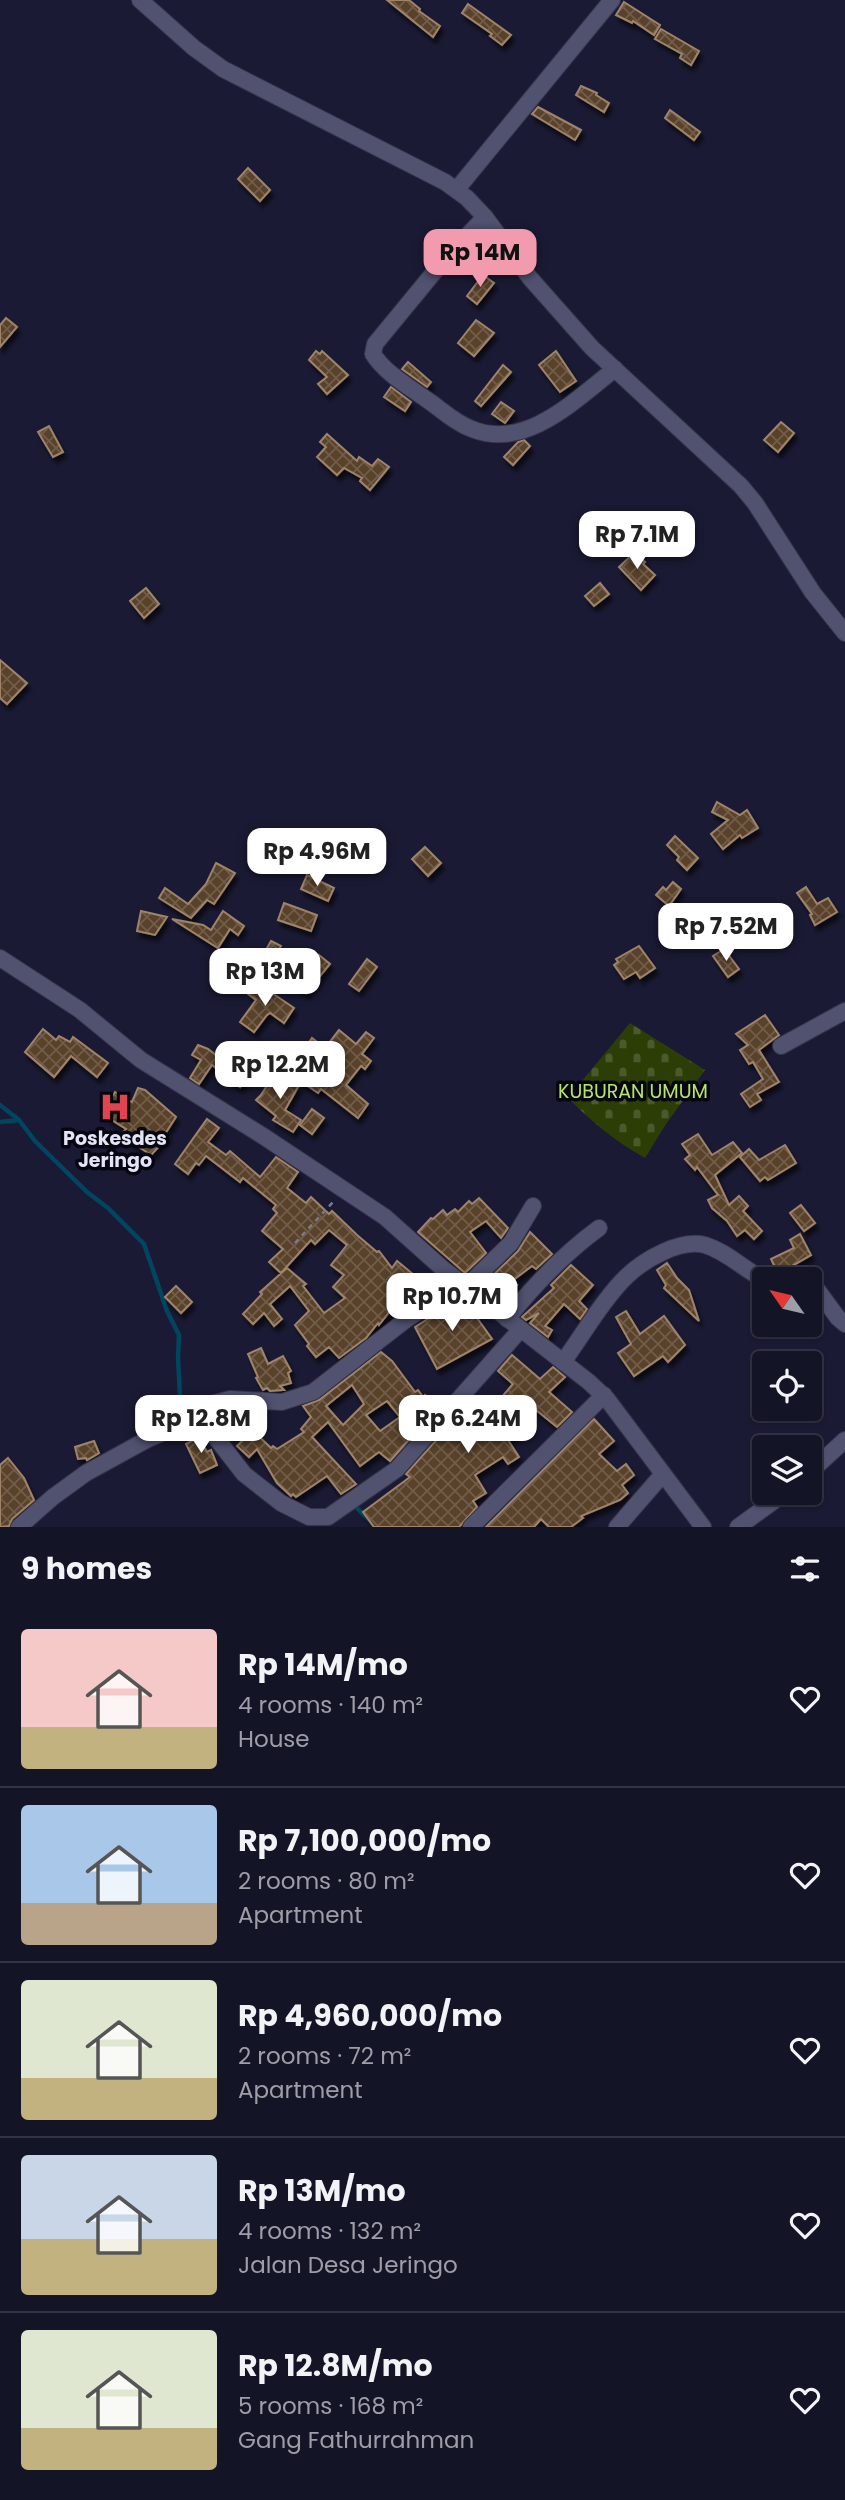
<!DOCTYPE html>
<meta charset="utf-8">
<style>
body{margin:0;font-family:Poppins,sans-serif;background:#1d1d2f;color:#f1f3f6;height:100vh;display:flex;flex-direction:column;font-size:26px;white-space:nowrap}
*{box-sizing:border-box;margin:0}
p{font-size:23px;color:#9d9ea7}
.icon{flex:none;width:38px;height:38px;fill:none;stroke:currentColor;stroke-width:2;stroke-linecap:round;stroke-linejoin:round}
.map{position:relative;height:1527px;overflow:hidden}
.side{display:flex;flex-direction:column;background:#141427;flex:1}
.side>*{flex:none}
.needle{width:46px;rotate:304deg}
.buttons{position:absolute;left:752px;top:1267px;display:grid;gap:14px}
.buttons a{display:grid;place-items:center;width:70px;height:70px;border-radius:7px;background:#141427;box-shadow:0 2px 5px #0004,0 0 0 2px #334;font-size:35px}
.price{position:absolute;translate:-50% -60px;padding:0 16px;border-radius:14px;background:#fff;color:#222;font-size:23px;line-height:46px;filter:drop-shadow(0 2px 4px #0008)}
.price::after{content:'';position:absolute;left:50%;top:42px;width:21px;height:16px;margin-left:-10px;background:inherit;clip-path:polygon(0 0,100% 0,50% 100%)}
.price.selected{background:#f29aae;color:#111}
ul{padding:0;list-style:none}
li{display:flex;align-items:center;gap:21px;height:175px;padding:0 21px}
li+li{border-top:2px solid #334}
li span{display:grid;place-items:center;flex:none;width:196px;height:140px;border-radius:7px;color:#555}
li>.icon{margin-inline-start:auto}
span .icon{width:84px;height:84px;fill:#fffc;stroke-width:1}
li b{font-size:30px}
h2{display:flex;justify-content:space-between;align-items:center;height:84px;padding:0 21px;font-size:30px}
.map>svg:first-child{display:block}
.cemetery{fill:url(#cemetery-stones)}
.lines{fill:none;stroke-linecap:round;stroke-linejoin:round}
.stream{stroke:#004661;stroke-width:4.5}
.building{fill:url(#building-cross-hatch);stroke:#9f846a;stroke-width:2;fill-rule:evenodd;filter:url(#shadow)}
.street-casing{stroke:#37354b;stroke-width:18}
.path{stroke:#7a7a91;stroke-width:2.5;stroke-dasharray:5 5;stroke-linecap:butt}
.street{stroke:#515270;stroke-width:16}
.labels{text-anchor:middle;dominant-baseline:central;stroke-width:7;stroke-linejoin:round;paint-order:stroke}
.park-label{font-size:19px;fill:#b6e56b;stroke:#060611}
.poi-label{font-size:19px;font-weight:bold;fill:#e3e4f6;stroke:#060611}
</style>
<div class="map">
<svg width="845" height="1527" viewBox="0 0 845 1527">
<defs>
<pattern id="cemetery-stones" width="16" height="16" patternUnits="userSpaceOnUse" patternTransform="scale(1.75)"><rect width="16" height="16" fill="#2c3e06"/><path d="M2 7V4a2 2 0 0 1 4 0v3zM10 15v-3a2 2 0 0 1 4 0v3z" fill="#4a5a2b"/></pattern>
<pattern id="building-cross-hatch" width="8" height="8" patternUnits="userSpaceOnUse" patternTransform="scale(1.75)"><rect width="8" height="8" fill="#59422a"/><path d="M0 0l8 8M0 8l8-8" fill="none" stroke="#715d4a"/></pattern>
<filter id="shadow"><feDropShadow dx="3" dy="5.5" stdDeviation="2" flood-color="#0009"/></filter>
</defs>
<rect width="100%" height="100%" fill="#1a1a34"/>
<path class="cemetery" d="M630,1023L705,1070L666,1124L645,1158C616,1142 592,1122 568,1098Z"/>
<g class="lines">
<g class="stream">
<path d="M0,1105L19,1120L35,1141L87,1192L108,1208L144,1244L167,1311L179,1335L178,1357L181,1418"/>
<path d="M0,1122L19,1120"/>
<path d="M355,1506L376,1527"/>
</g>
</g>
<g class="building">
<path d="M387,0H409L420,9L419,11L440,26L433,37Z"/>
<path d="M624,2L660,25L654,35L633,21L632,23L616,15Z"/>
<path d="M468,4L511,35L502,45L490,36L492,34L462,13Z"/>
<path d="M661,29L699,51L691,65L680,58L682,54L655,39Z"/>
<path d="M581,86L597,93L596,95L609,103L604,112L576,95Z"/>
<path d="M538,107L581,130L575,140L532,114Z"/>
<path d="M670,110L700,132L694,140L665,118Z"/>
<path d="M248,168L270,190L260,201L238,179Z"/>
<path d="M483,275L494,283L477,304L467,296Z"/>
<path d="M6,318L17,327L0,347V325Z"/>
<path d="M476,320L494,333L474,356L458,343Z"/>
<path d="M316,351L320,354L322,351L348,375L327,394L318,384L327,377L309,360Z"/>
<path d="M556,351L576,381L560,392L539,365Z"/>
<path d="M408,362L431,382L427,387L402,369Z"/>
<path d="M503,365L511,372L481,406L475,401Z"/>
<path d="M391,387L411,402L405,411L384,397Z"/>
<path d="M501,402L514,411L505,423L492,414Z"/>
<path d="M781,422L794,433L778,452L764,440Z"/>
<path d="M49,426L63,452L53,457L38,432Z"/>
<path d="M327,434L357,461L359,457L372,466L378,459L389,467L370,490L360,481L362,478L344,468L337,475L317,457L326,447L320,442Z"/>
<path d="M524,440L530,446L513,465L504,457L518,442Z"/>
<path d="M635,552L645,562L643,564L655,575L641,590L619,567Z"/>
<path d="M600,583L609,594L594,606L585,596Z"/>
<path d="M146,588L159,604L144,618L130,601Z"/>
<path d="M0,660L27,683L7,704L0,698Z"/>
<path d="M717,802L740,815L747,810L758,828L742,838L740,835L723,849L711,834L728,820L712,812Z"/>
<path d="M675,836L698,858L687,870L677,860L679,857L667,845Z"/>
<path d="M425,847L441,863L428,876L412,859Z"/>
<path d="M216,863L235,873L214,904L207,900L191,918L159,898L165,888L188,904L206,884Z"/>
<path d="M307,875L334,888L328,901L301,889Z"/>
<path d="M673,882L681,889L669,906L656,895L663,887L666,890Z"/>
<path d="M806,887L817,904L828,898L837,912L815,925L810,915L812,914L797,893Z"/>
<path d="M284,903L317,915L311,931L278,920Z"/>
<path d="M141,911L167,917L155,935L137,931Z"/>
<path d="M223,911L244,926L238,935L230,929L218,948L172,919L203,925L211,930Z"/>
<path d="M675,915L686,929L675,938L664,924Z"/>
<path d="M271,941L281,946L263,976L254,971Z"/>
<path d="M639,946L655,968L640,978L636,972L624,979L614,965L618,962L616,959Z"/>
<path d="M724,949L739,969L728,977L713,956Z"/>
<path d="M319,955L330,964L306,993L295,984Z"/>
<path d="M367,959L377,967L359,991L349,984Z"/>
<path d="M256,982L294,1008L284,1023L270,1013L267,1015L254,1032L240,1022L256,1000L248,994Z"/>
<path d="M765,1015L779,1035L759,1050L779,1082L757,1094L761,1100L750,1107L741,1094L763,1079L753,1062L749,1064L740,1050L748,1045L736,1034Z"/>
<path d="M43,1029L56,1040L59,1036L70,1042L73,1037L108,1063L97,1077L71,1056L54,1077L25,1052Z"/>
<path d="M339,1030L356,1044L366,1032L374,1038L362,1054L371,1061L365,1069L361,1066L346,1085L368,1104L358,1118L321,1089L318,1093L299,1080L315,1059L303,1051L312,1038L325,1048Z"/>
<path d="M198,1045L208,1049L229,1065L233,1060L250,1074L240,1087L212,1065L199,1084L190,1078L201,1060L192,1055Z"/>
<path d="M275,1073L298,1087L285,1110L301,1120L293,1132L273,1120L276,1116L256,1100L261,1095Z"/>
<path d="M138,1088L145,1090L176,1117L165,1134L168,1137L151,1155L121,1135L126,1129L102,1114L115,1092L132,1102Z"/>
<path d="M312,1109L324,1118L312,1134L300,1125Z"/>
<path d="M207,1119L219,1128L208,1142L226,1155L230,1151L260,1177L276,1157L298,1172L287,1188L306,1203L311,1197L329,1214L332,1211L357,1235L377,1252L379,1251L392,1268L397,1261L425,1284L417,1292L413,1288L401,1303L398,1301L379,1325L378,1323L366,1338L339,1358L329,1347L316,1357L307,1346L309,1344L295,1325L309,1311L290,1286L270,1304L282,1319L274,1326L264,1313L253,1324L243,1314L262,1294L260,1292L287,1268L306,1284L303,1286L324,1313L345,1298L333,1287L344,1275L331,1265L347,1245L329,1230L315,1244L311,1240L281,1273L269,1262L283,1249L262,1231L277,1213L273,1209L276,1205L243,1178L240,1182L206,1156L199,1165L196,1163L188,1174L175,1164Z"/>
<path d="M698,1134L712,1155L733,1142L742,1153L715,1175L729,1205L739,1196L748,1206L743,1211L762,1231L754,1239L745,1230L737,1236L727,1221L712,1208L708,1200L718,1195L697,1167L695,1170L685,1159L690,1155L682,1144Z"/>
<path d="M785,1145L796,1163L768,1180L765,1177L760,1181L740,1157L749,1149L759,1160Z"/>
<path d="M479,1198L508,1228L501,1238L486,1221L470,1232L486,1253L465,1273L418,1232L431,1218L433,1219L443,1210L447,1215L455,1209L458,1212L469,1201L472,1204Z"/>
<path d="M801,1205L815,1223L804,1231L790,1213Z"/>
<path d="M530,1232L552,1254L536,1269L532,1266L512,1281L517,1285L513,1290L515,1292L507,1302L505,1299L502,1301L482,1286L518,1251Z"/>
<path d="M800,1234L811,1255L778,1274L771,1259L794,1248L790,1240Z"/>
<path d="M667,1263L677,1278L689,1290L699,1321L664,1288L666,1285L657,1270Z"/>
<path d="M571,1265L593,1285L579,1301L587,1309L580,1319L564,1304L545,1326L552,1330L548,1337L530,1323L539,1313L526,1320L522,1317L554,1288L551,1285Z"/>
<path d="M176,1286L192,1302L181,1313L165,1297Z"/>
<path d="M462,1297L492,1339L437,1369L415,1327Z"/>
<path d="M626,1311L640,1334L664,1316L685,1345L668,1362L663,1356L634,1376L618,1353L631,1344L616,1317Z"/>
<path d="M261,1348L268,1364L283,1356L291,1371L288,1373L291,1383L280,1386L284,1390L270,1391L267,1388L263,1390L256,1378L258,1377L248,1354Z"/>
<path d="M381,1352L392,1361L415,1392L418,1390L424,1398L425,1395L440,1405L390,1461L379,1452L360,1466L328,1422L312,1437L356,1484L341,1494L327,1476L296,1497L293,1494L291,1496L277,1483L257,1449L249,1457L237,1446L248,1435L242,1425L245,1423L271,1448L273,1446L277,1449L304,1432L301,1429L311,1417L303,1406L319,1400ZM352,1385L364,1404L343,1425L326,1406ZM387,1401L400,1417L380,1431L366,1415Z"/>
<path d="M512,1355L540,1379L553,1367L565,1377L549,1392L572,1412L557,1427L531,1406L516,1428L519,1432L508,1440L519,1457L508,1464L503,1457L475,1475L486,1493L473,1501L477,1507L459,1527H374L363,1512L410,1477L406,1474L472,1400L489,1412L513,1384L498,1371Z"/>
<path d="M594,1419L614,1441L599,1454L617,1471L626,1464L634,1475L622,1485L628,1493L620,1500L581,1516L583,1518L571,1527H549L541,1519L534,1527H486Z"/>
<path d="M199,1437L207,1452L211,1450L217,1465L200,1473L186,1444Z"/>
<path d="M94,1441L99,1453L87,1460L86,1458L78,1459L75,1447Z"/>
<path d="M8,1458L24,1478L34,1500L12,1519L9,1526L0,1527V1465Z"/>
</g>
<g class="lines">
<defs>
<g id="street">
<path d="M140,0L194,48L223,69L445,182L467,198L485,217L530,278L592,348L741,486L755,503L813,593L845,633"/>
<path d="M457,189L612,0"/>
<path d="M485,217L445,259L375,344L373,354C385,373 408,386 426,399C441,409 455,423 472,429C526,451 576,399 615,369"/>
<path d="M0,958L80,1010L141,1060L263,1136L385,1217L442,1268L589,1382L607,1399L703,1527"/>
<path d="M781,1046L845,1011"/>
<path d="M810,1280L838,1318L845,1324"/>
<path d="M466,1287L511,1243L533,1206"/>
<path d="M507,1319C534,1285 565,1253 599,1228"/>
<path d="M563,1362C582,1336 604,1298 627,1276C645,1259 680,1239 705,1245C728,1252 744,1270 765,1280"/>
<path d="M191,1425L195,1413L204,1406L230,1399L282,1402L313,1392L407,1319L461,1283"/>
<path d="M810,1472L845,1440"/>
<path d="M19,1527L53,1497L86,1473L148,1439L172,1429L191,1425L201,1426L213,1434L244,1474L281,1503L309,1517H328L397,1469L520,1330"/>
<path d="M471,1527L604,1395"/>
<path d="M617,1527L663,1474"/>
<path d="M738,1527L785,1493"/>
</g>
</defs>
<use href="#street" class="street-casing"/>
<path class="path" d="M295,1243L334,1201"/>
<use href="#street" class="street"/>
</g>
<defs>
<symbol id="hospital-bare" viewBox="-9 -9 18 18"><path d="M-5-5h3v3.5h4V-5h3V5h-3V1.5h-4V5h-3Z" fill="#e0444e" stroke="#060611" stroke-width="2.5" paint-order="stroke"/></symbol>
</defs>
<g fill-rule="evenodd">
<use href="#hospital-bare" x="93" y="1085" width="44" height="44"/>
</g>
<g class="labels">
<g class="park-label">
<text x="633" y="1091">KUBURAN UMUM</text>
</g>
<g class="poi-label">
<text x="115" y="1138">Poskesdes<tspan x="115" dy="22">Jeringo</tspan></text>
</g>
</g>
</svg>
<div class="buttons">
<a><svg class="needle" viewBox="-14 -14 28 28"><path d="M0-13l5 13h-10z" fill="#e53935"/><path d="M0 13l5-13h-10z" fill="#9d9ea7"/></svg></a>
<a><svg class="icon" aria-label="locate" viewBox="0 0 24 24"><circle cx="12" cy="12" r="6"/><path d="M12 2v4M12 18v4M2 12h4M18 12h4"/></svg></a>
<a><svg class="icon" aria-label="layers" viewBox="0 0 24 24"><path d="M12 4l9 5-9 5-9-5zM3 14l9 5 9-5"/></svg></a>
</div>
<b class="price selected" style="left:480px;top:289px">Rp 14M</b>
<b class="price" style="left:637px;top:571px">Rp 7.1M</b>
<b class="price" style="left:317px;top:888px">Rp 4.96M</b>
<b class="price" style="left:726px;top:963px">Rp 7.52M</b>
<b class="price" style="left:265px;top:1008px">Rp 13M</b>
<b class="price" style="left:280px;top:1101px">Rp 12.2M</b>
<b class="price" style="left:452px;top:1333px">Rp 10.7M</b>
<b class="price" style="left:201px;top:1455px">Rp 12.8M</b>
<b class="price" style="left:468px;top:1455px">Rp 6.24M</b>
</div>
<section class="side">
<h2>9 homes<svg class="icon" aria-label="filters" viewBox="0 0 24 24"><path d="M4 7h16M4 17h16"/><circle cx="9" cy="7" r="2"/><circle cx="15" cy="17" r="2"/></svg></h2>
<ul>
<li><span style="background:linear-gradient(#f6c9c9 70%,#c2b280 0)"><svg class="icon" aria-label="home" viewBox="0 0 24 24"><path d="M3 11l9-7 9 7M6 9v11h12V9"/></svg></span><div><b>Rp 14M/mo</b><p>4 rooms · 140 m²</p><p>House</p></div><svg class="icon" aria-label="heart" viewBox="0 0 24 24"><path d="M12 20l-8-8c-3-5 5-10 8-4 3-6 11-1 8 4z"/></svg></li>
<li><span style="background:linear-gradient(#a9c7e8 70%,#b9a48a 0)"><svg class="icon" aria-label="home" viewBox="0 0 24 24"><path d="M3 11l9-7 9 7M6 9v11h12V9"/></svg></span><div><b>Rp 7,100,000/mo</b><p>2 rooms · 80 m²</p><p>Apartment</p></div><svg class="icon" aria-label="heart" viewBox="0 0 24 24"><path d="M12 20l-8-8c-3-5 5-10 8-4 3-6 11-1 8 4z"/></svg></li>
<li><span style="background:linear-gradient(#dfe7d0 70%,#c2b280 0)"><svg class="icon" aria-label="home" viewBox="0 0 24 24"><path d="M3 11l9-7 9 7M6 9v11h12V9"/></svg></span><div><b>Rp 4,960,000/mo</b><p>2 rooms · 72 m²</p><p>Apartment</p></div><svg class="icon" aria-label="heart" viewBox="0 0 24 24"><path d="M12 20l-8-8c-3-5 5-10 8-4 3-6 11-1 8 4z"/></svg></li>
<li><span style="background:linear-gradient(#c9d6e8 60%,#c2b280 0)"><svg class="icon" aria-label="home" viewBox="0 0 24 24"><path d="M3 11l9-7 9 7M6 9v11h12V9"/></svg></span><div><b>Rp 13M/mo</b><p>4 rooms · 132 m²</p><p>Jalan Desa Jeringo</p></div><svg class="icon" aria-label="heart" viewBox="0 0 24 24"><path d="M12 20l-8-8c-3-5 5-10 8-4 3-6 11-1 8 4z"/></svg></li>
<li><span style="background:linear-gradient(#dfe7d0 70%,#c2b280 0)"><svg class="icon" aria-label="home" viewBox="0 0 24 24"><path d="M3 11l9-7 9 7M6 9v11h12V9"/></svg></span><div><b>Rp 12.8M/mo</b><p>5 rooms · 168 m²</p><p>Gang Fathurrahman</p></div><svg class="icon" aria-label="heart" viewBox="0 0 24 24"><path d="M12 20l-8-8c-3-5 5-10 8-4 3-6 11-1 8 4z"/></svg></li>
</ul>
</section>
